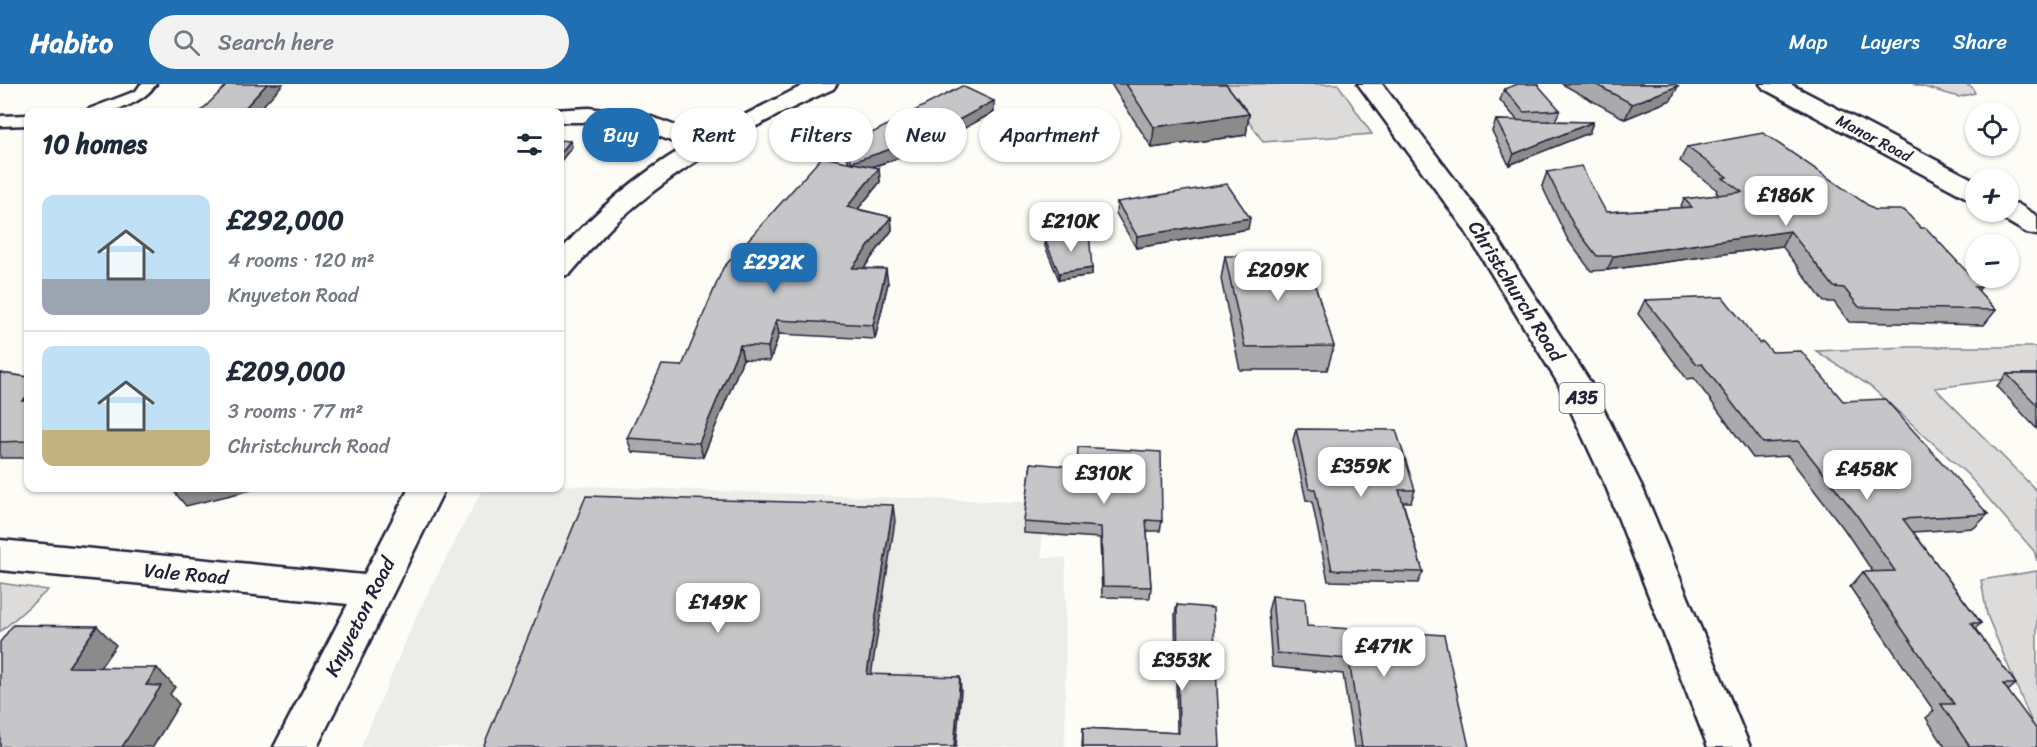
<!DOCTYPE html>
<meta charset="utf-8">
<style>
body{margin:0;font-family:Sriracha,sans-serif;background:#f2f2f3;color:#1f2937;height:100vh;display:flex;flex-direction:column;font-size:22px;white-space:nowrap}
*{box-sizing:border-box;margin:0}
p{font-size:20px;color:#747a83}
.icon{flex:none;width:33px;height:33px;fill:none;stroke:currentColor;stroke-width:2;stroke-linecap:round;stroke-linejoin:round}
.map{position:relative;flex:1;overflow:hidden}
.side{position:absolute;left:24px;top:24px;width:540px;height:384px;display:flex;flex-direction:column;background:#fff;border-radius:12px;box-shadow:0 2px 4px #0004}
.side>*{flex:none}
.hud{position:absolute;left:582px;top:24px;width:570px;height:54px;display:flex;gap:12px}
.fabs{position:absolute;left:1965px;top:18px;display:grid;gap:12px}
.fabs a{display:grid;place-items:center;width:54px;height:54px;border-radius:50%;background:#fff;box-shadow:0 2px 4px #0004;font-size:30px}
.price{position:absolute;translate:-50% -51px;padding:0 14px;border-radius:12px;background:#fff;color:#222;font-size:20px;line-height:39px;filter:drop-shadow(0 2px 3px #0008)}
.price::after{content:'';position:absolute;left:50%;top:36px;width:18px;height:14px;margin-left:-9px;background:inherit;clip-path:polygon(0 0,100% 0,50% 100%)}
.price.active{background:#1f6fb2;color:#fff}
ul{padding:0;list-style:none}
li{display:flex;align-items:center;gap:18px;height:150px;padding:0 18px}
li+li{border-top:2px solid #e0e1e3}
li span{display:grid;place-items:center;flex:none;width:168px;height:120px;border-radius:12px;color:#555}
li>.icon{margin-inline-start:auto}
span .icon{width:72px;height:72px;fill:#fffc;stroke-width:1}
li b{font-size:26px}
h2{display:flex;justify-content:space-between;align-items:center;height:72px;padding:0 18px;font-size:26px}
.tag{padding:0 21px;border-radius:27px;background:#fff;box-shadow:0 2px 4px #0004;font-size:21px;line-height:54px}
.tag.active{background:#1f6fb2;color:#fff}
header{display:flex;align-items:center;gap:36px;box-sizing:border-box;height:84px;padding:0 30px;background:#1f6fb2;color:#fff}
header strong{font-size:28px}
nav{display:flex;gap:33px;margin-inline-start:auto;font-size:21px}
.search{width:420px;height:54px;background:#f2f2f3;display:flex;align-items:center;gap:15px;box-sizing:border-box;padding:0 21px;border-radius:33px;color:#747a83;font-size:22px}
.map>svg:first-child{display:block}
.built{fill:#ecece9}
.green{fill:#dddcdb;stroke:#807f8b;stroke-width:1.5}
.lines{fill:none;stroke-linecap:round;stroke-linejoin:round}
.lane-casing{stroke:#22223b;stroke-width:5}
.street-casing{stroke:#22223b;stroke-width:5}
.primary-casing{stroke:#22223b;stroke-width:5}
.lane{fill:#fdfcf7;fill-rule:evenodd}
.street{fill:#fdfcf7;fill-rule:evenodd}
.primary{fill:#fdfcf7;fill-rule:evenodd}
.wall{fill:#aaaaac;stroke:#22223b;stroke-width:1.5}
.shaded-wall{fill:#8b8b8c;stroke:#22223b;stroke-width:1.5}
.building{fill:#c6c6c8;stroke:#22223b;stroke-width:1.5}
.labels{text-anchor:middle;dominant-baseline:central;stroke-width:5;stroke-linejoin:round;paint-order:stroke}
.far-street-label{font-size:16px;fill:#22223b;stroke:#fdfcf7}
.shield{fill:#fdfcf7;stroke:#646373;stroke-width:1.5}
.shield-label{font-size:18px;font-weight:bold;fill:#22223b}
.street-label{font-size:20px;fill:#22223b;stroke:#fdfcf7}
</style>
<header>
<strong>Habito</strong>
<div class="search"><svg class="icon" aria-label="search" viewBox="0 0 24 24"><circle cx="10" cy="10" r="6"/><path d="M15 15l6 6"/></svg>Search here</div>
<nav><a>Map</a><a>Layers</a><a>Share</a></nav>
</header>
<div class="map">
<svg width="2037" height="663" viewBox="0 0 2037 663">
<rect width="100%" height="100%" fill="#fdfcf7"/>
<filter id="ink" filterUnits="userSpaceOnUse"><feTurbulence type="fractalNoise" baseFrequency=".0167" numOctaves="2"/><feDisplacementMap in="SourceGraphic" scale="12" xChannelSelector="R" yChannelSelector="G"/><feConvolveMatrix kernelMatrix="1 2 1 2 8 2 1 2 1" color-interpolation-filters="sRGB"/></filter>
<g filter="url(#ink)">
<path class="built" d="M560,401L1041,419L1042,473L1066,474L1065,663H361L418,528L483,404H560Z"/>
<g class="green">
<path d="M1224,0H1338L1372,50L1263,58Z"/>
<path d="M1913,0H1964L1972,3L1975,9L1959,13Z"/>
<path d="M1908,263H2037V291L1935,304L2037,407V477L2034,467L1968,391L1870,302L1816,267Z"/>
<path d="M2037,487V651L1987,531L1981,496Z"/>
<path d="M0,499L48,506L0,548Z"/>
</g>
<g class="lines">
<defs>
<g id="lane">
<path d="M141,0H156C142,20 111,31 86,28L89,25L136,7Z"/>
<path d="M28,31V41L0,42V32Z"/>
</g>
<g id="street">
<path d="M806,0H837L833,5C757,39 682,79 619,136C601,152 586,172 570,190L560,193V167C596,126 638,91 685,63L644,46L589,38H560V28H550L551,26L589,24L649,32L703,52Z"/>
<path d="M1760,0H1790L1976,97V116L1967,114L1764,5Z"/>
<path d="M2008,118L2018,120L2037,132V151L2027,149L1998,132L1996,128H2008Z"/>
<path d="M409,404H445L317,663H274L348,520L0,486V456L364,491Z"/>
</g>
<path id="primary" d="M1358,0H1382L1485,135L1590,298L1643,405L1750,663H1708L1607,405L1558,299L1463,143Z"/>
</defs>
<use href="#lane" class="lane-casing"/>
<use href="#street" class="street-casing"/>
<use href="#primary" class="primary-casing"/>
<use href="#lane" class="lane"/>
<use href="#street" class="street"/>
<use href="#primary" class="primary"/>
</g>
<g class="wall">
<path d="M1111,0H1226L1249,30L1246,51L1152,64Z"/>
<path d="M1562,0H1674L1678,2L1671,16L1625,35Z"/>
<path d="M1504,5L1560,26L1555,37H1547L1593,38L1589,49L1509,81L1492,47L1496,36L1518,37L1500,16Z"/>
<path d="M994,28L928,64L872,83L879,84L880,98L858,125L891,133L892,146L864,184L888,199L875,255L779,250L770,277L743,275L703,373L632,368L627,354L682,282L849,78L847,74L845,63Z"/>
<path d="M1687,63L1875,126L1921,144L1981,203L1978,207L1996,226L1984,241L1849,238L1834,218H1824L1782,162L1607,186L1591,187L1568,156L1542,102L1547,88L1606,128L1680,124L1684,115L1719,111L1716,108L1717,106L1680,77Z"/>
<path d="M1117,118L1248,145L1136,164L1116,129Z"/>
<path d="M1045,156L1092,184V191L1059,196L1045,162Z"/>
<path d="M1225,172L1334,262L1327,286H1240L1221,195Z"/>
<path d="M1645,216L1759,259L1843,317L1988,430L1974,444L1913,448L1981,539L1975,545L2016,600L2008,607L2037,663H1945L1926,634L1934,627L1850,503L1863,488H1873L1844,445L1788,372L1753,374L1694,294L1687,295L1638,230Z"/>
<path d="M0,289L28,293V374H0Z"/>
<path d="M2007,290H2037V345L1997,302Z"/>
<path d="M1296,345L1415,406L1411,418H1403L1423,488L1418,499L1328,497L1312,417L1306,416L1293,356Z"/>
<path d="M1031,379L1162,437L1160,447H1147L1151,503L1150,514L1102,513L1100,454L1024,449V438Z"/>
<path d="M1272,512L1307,542L1469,663H1354L1343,590L1272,583L1268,527Z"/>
<path d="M1177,521L1220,663H1082L1083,644L1177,649L1175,530Z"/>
</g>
<g class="shaded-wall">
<path d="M267,0H283L257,28H241Z"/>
<path d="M1678,2L1671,16L1625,35L1632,20Z"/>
<path d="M994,17V28L928,64L853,89L852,78Z"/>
<path d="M1249,30L1246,51L1152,64L1154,43Z"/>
<path d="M1593,38L1589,49L1509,81L1514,70Z"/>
<path d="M570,57L572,63L560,78V70Z"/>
<path d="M879,84L880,98L849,136L847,123Z"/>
<path d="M891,133L892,146L854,197L852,184Z"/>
<path d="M1250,134L1248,145L1136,164L1137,152Z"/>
<path d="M1790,147L1782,162L1607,186L1614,172Z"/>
<path d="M1092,184V191L1059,196V189Z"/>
<path d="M886,185L888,199L875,255L873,241Z"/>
<path d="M776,236L779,250L770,277L768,263Z"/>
<path d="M740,261L743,275L703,373L699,359Z"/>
<path d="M28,311V324L22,317Z"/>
<path d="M171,404H260L186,422Z"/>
<path d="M893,421L895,437L869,605L867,590Z"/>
<path d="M97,542L116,561L88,601L68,583Z"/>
<path d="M157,584L175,603L170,610L179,620L153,663H122L146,601Z"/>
<path d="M960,593L961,608L956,663H954Z"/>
</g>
<g class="building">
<path d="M228,0H267L241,28H200Z"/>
<path d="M1126,0H1226L1249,30L1154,43Z"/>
<path d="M1518,0H1537L1560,26L1524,28L1504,5Z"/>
<path d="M1595,0H1674L1678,2L1632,20Z"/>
<path d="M962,2L994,17L927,53L852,78L845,63Z"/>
<path d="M1496,36L1593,38L1514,70Z"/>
<path d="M1763,49L1875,126H1904L1921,144H1926L1981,203H1975L1996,226L1859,223L1844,204L1834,203L1790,147L1614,172H1597L1574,142L1547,88L1581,82L1606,128L1692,123L1684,115L1742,108L1723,94L1727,93L1687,63Z"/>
<path d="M560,56L570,57L560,70Z"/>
<path d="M822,73L879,84L847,123L891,133L852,184L886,185L873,241L776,236L768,263L740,261L699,359L627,354L662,281L682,282L723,184Z"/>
<path d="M1227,100L1250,134L1137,152L1117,118Z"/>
<path d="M1089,149L1092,184L1059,189L1045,156Z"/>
<path d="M1225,172H1306L1334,262L1245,263Z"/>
<path d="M1723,213L1759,259L1763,258L1772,268L1801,267L1843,317L1885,315L1988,430L1903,435L1981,539H1971L2016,600H2003L2037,646V663H1970L1941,620H1954L1863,488L1895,487L1856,430L1798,357L1763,359L1702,280H1696L1645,216Z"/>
<path d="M0,289L28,293V311L22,317H28V357L0,358Z"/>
<path d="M2007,290H2037V321Z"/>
<path d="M1296,345L1396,346L1415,406H1399L1423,488L1332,486L1315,405H1309Z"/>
<path d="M1078,363L1161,368L1162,437L1146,436L1151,503L1103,502L1101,443L1024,438L1031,379L1077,383Z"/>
<path d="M586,412L893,421L867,590L960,593L954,663H483Z"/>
<path d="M1272,512L1305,515L1307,542L1444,551L1469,663H1362L1349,575L1277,569Z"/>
<path d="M1177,521L1213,524L1220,663H1083V644L1179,649Z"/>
<path d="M13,541L97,542L68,583L157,584L146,601L161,602L122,663H0V558Z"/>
</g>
</g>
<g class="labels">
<g class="far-street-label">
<text transform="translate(1874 54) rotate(28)">Manor Road</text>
</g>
<rect class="shield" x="1559.5" y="299" width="45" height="30" rx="4.5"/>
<g class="shield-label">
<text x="1582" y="314">A35</text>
</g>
<g class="street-label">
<text transform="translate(1516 207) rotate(58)">Christchurch Road</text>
<text transform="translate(186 490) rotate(5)">Vale Road</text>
<text transform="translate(360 533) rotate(-63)">Knyveton Road</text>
</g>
</g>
</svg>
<div class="fabs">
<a><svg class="icon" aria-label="locate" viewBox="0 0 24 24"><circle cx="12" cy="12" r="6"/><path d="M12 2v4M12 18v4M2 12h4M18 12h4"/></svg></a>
<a>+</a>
<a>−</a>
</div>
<b class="price" style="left:1786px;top:143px">£186K</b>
<b class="price" style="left:1071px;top:169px">£210K</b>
<b class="price active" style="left:774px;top:210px">£292K</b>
<b class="price" style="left:1278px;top:218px">£209K</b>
<b class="price" style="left:1361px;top:414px">£359K</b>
<b class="price" style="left:1867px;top:417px">£458K</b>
<b class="price" style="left:1104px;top:421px">£310K</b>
<b class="price" style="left:718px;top:550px">£149K</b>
<b class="price" style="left:1384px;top:594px">£471K</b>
<b class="price" style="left:1182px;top:608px">£353K</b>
<div class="hud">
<a class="tag active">Buy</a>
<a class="tag">Rent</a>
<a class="tag">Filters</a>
<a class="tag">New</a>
<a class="tag">Apartment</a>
</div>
<section class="side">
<h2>10 homes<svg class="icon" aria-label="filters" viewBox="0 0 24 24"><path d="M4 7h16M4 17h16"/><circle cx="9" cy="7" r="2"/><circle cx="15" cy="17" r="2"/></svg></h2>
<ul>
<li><span style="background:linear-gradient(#bfe0f5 70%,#9aa5b1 0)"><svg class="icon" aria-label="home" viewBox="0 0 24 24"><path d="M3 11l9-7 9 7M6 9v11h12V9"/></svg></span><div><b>£292,000</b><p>4 rooms · 120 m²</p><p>Knyveton Road</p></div></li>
<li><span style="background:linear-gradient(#bfe0f5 70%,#c2b280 0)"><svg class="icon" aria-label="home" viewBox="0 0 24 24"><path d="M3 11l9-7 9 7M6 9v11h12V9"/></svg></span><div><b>£209,000</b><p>3 rooms · 77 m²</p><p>Christchurch Road</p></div></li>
</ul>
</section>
</div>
